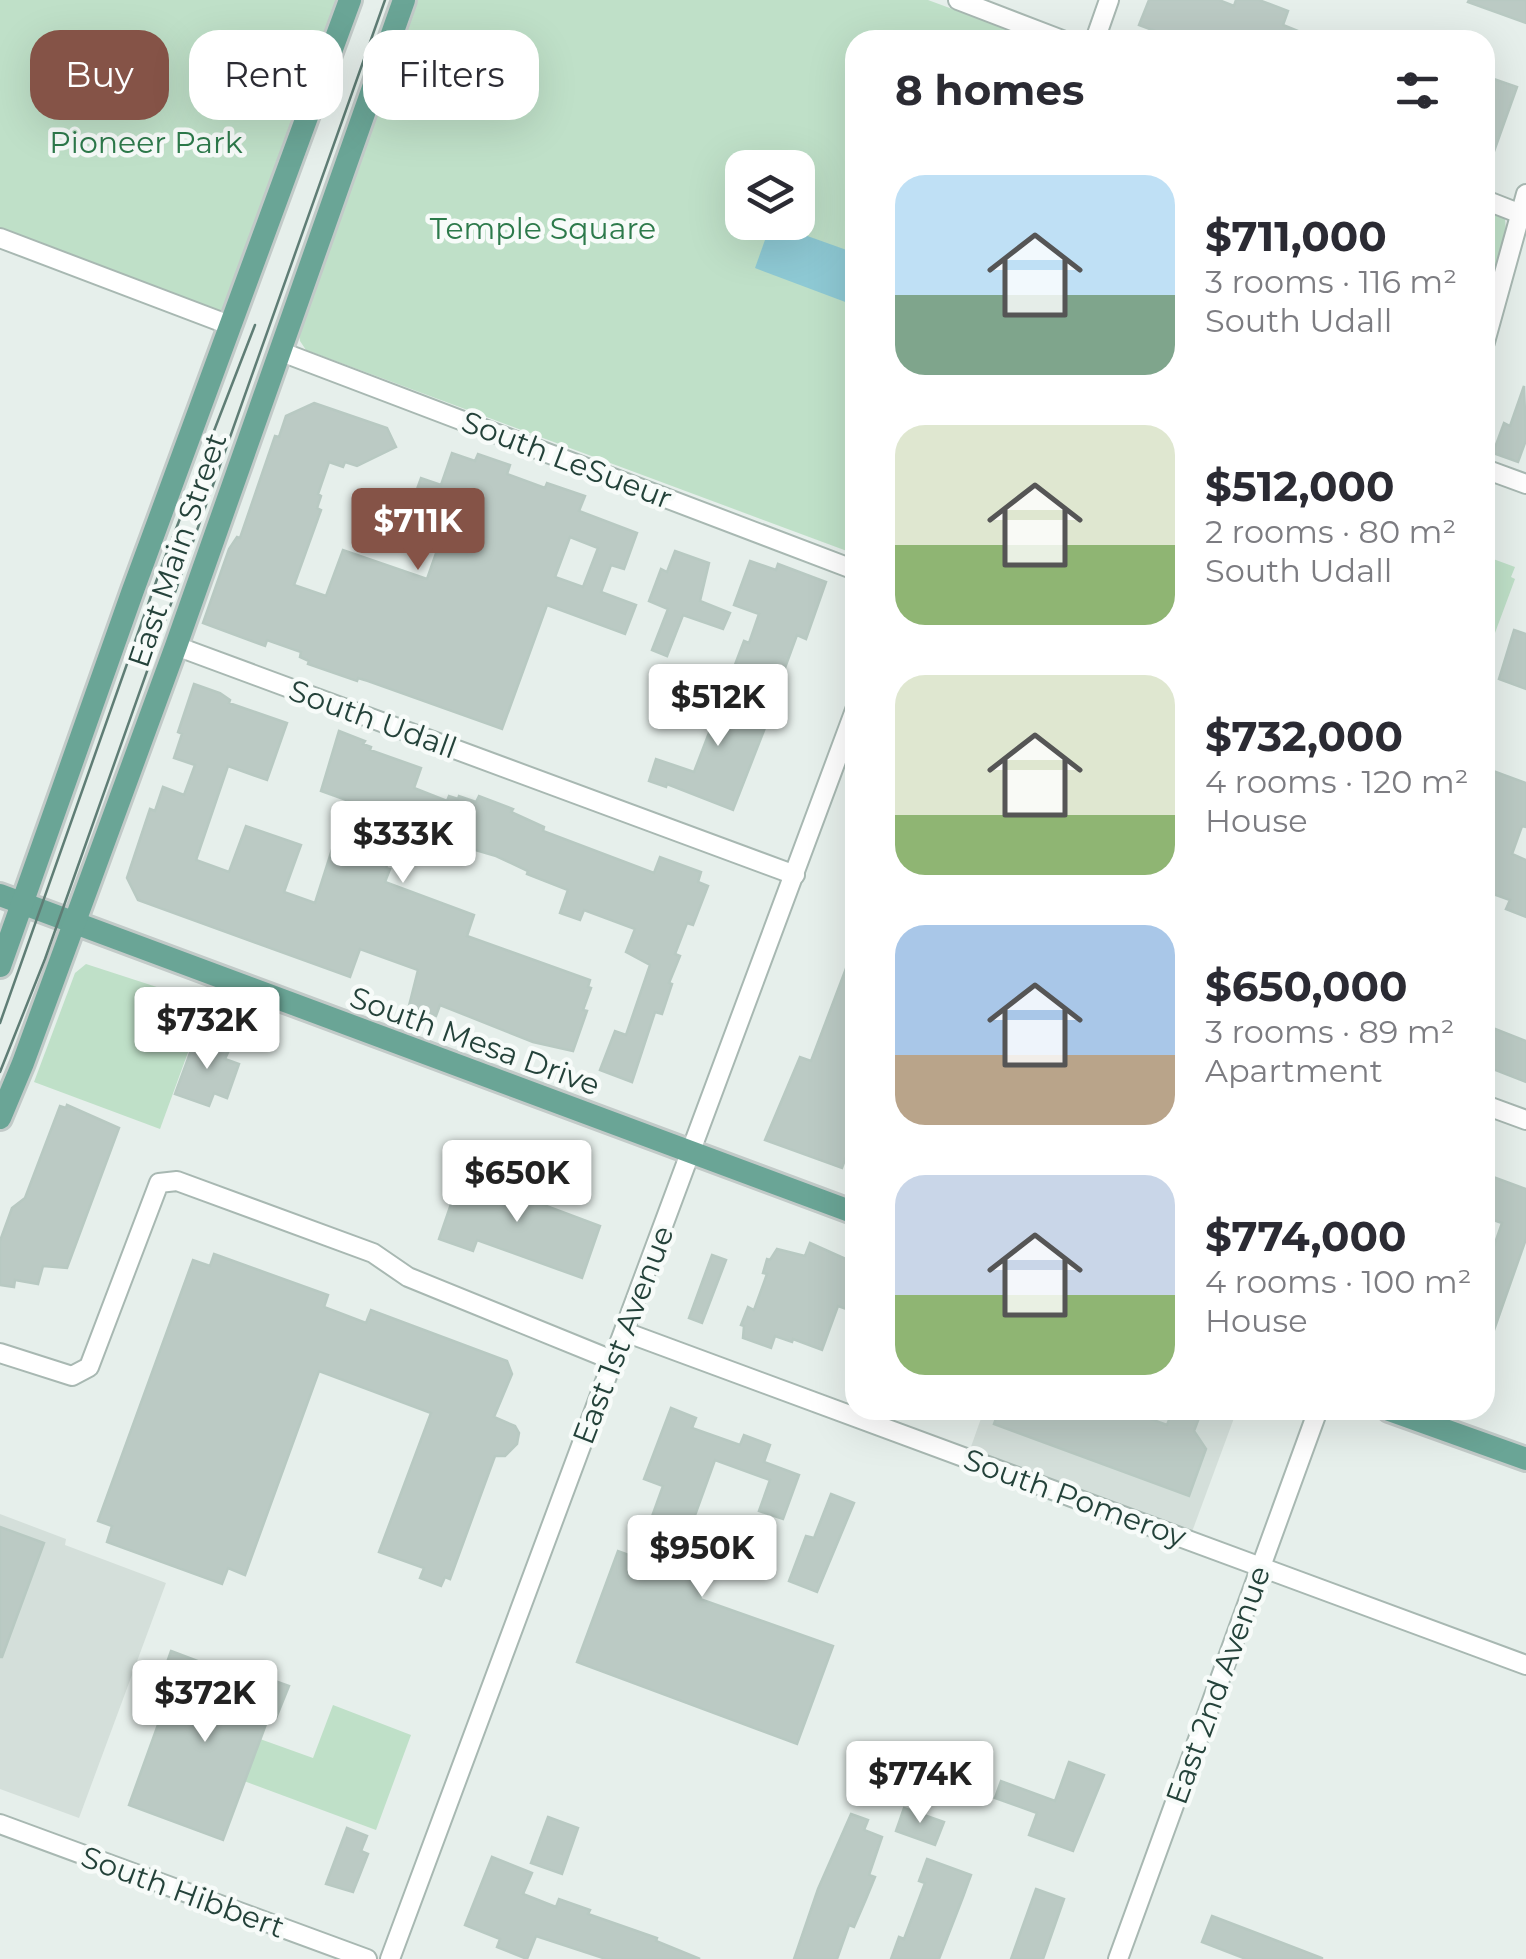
<!DOCTYPE html>
<meta charset="utf-8">
<style>
body{margin:0;font-family:Montserrat,sans-serif;background:#f2f2f3;color:#2b2b33;height:100vh;display:flex;flex-direction:column;font-size:38px;white-space:nowrap}
*{box-sizing:border-box;margin:0}
p{font-size:32px;color:#7c7c81}
.icon{flex:none;width:55px;height:55px;fill:none;stroke:currentColor;stroke-width:2;stroke-linecap:round;stroke-linejoin:round}
.map{position:relative;flex:1;overflow:hidden}
.sheet{position:absolute;left:845px;top:30px;width:650px;height:1390px;display:flex;flex-direction:column;background:#fff;border-radius:30px;box-shadow:0 10px 40px #0002}
.sheet>*{flex:none}
.top-card{position:absolute;left:30px;top:30px;width:665px;height:90px;display:flex;gap:20px}
.tools{position:absolute;left:725px;top:150px;display:grid;gap:20px}
.tools a{display:grid;place-items:center;width:90px;height:90px;border-radius:20px;background:#fff;box-shadow:0 10px 40px #0002;font-size:50px}
.price{position:absolute;translate:-50% -85px;padding:0 22px;border-radius:10px;background:#fff;color:#222;font-size:32px;line-height:65px;filter:drop-shadow(0 2px 5px #0008)}
.price::after{content:'';position:absolute;left:50%;top:60px;width:30px;height:22px;margin-left:-15px;background:inherit;clip-path:polygon(0 0,100% 0,50% 100%)}
.price.current{background:#855347;color:#fff}
ul{padding:0;list-style:none}
li{display:flex;align-items:center;gap:30px;height:250px;padding:0 50px}
li span{display:grid;place-items:center;flex:none;width:280px;height:200px;border-radius:30px;color:#555}
li>.icon{margin-inline-start:auto}
span .icon{width:120px;height:120px;fill:#fffc;stroke-width:1}
li b{font-size:42px}
h2{display:flex;justify-content:space-between;align-items:center;height:120px;padding:0 50px;font-size:42px}
.chip{padding:0 35px;border-radius:30px;background:#fff;box-shadow:0 10px 40px #0002;font-size:35px;line-height:90px}
.chip.current{background:#855347;color:#fff}
.map>svg:first-child{display:block}
.built{fill:#d4dfda}
.green{fill:#bfe0c8;fill-rule:evenodd}
.water{fill:#8ec9d4}
.building{fill:#bbcac4;stroke:#b8c9c2;stroke-width:2.5;fill-rule:evenodd}
.lines{fill:none;stroke-linecap:round;stroke-linejoin:round}
.minor-casing{stroke:#a8b8b2;stroke-width:22}
.major-casing{stroke:#c2cac8;stroke-width:28}
.minor{stroke:#fff;stroke-width:18}
.major{stroke:#6aa596;stroke-width:22}
.tram{stroke:#5f7d75;stroke-width:2.5}
.labels{text-anchor:middle;dominant-baseline:central;stroke-width:9;stroke-linejoin:round;paint-order:stroke}
.park-label{font-size:30px;fill:#2d7a4b;stroke:#f7fbf9}
.street-label{font-size:30px;fill:#24423a;stroke:#f7fbf9}
</style>
<div class="map">
<svg width="1526" height="1959" viewBox="0 0 1526 1959">
<rect width="100%" height="100%" fill="#e6efeb"/>
<g class="built">
<path d="M984,1410H1237L1189,1540L967,1458Z"/>
<path d="M0,1514L66,1539L65,1545L166,1583L79,1818L0,1789Z"/>
</g>
<g class="green">
<path d="M0,0H350L232,326L0,238Z"/>
<path d="M413,0H928L1036,40H855V554L306,350L300,341L298,327ZM742,168H798V222H742Z"/>
<path d="M1485,207L1505,219L1506,232L1485,311Z"/>
<path d="M1485,556L1515,567L1511,577L1515,579L1485,660Z"/>
<path d="M86,964L206,1003L160,1129L34,1082L75,973Z"/>
<path d="M333,1705L411,1735L376,1830L244,1781L260,1739L313,1758Z"/>
</g>
<path class="water" d="M771,223L855,253V284L848,303L755,268Z"/>
<g class="building">
<path d="M1149,0H1219L1234,6L1236,0H1259L1288,11L1283,25L1320,40H1179L1139,25Z"/>
<path d="M1469,0H1526V23L1468,2Z"/>
<path d="M1485,76L1517,87L1487,171L1485,170Z"/>
<path d="M1524,386L1526,440L1518,462L1493,453L1504,423L1510,426Z"/>
<path d="M314,403L387,428L396,447L357,466L345,462L343,467L329,462L318,494L321,496L317,508L321,510L294,585L326,596L343,550L427,579L440,542L403,528L421,478L441,485L452,453L475,461L478,454L510,465L507,474L545,488L547,483L585,496L579,511L637,533L624,569L611,565L601,592L636,605L625,634L547,605L502,729L368,681L358,678L357,681L308,664L309,661L300,657L301,652L267,640L265,646L203,623L229,549L237,537L240,538L275,436L279,437L286,416ZM570,537L598,548L583,587L555,577Z"/>
<path d="M675,551L709,563L700,601L730,613L723,629L683,615L667,656L652,650L668,609L649,601L661,569L667,572Z"/>
<path d="M750,561L776,570L778,564L826,582L806,639L797,635L778,687L733,670L744,641L749,643L759,614L734,605Z"/>
<path d="M1514,630L1526,634V689L1499,679Z"/>
<path d="M697,673L721,682L716,694L770,715L733,810L667,784L666,787L649,781L656,759L694,772L717,712L687,700Z"/>
<path d="M194,684L220,693L230,700L229,703L287,723L267,780L228,766L196,860L229,872L246,826L301,845L284,892L315,903L335,840L337,841L352,802L321,791L339,731L365,741L363,744L371,747L370,750L421,768L414,788L447,801L449,796L458,799L459,796L476,802L479,796L513,809L511,812L544,827L543,831L654,873L660,857L701,872L698,882L708,886L693,925L687,923L675,954L680,956L669,983L672,984L662,1014L655,1012L632,1082L600,1070L615,1031L626,1035L650,965L626,952L635,929L584,910L580,920L560,913L568,890L527,874L528,871L496,856L400,828L386,868L390,869L385,882L474,915L467,936L590,980L588,987L591,988L583,1010L587,1011L573,1051L533,1042L440,1005L436,1016L409,1006L418,970L360,949L350,977L138,900L127,878L150,809L155,811L163,787L184,795L195,765L174,758L182,734L178,732Z"/>
<path d="M1493,771L1526,783V827L1522,826L1512,854L1526,860V917L1506,909L1510,900L1485,891V837L1494,813L1485,809V793Z"/>
<path d="M853,950L855,1132L842,1168L765,1140L800,1057L811,1061Z"/>
<path d="M1485,1025L1526,1041V1082L1485,1066Z"/>
<path d="M197,1034L231,1046L225,1059L239,1064L227,1098L214,1093L209,1106L175,1094Z"/>
<path d="M67,1105L119,1128L67,1268L43,1266L38,1284L15,1280L14,1287L0,1285V1241L12,1208L25,1198L60,1106L66,1108Z"/>
<path d="M480,1167L501,1176L496,1187L600,1226L582,1278L477,1240L473,1251L439,1239L463,1169L477,1174Z"/>
<path d="M1485,1174L1526,1189V1239L1487,1350L1485,1272L1502,1223L1485,1217Z"/>
<path d="M810,1243L855,1263V1312L838,1306L822,1350L793,1339L792,1342L775,1336L771,1348L743,1338L744,1326L741,1325L748,1307L754,1310L767,1274L763,1273L767,1259L770,1260L777,1249L805,1256Z"/>
<path d="M214,1254L328,1295L324,1307L366,1323L371,1310L507,1361L512,1374L494,1417L515,1426L519,1433L517,1444L505,1456H495L450,1579L445,1577L441,1586L420,1578L424,1568L379,1552L431,1413L319,1371L245,1575L228,1568L222,1584L107,1542L112,1526L98,1521L193,1260L210,1266Z"/>
<path d="M712,1255L726,1260L702,1323L689,1318Z"/>
<path d="M671,1408L696,1418L692,1428L740,1445L744,1435L770,1445L764,1462L799,1475L783,1519L759,1511L770,1480L715,1460L694,1518L729,1531L732,1524L746,1529L734,1562L694,1547L683,1577L705,1585L700,1599L833,1646L797,1744L577,1662L618,1551L637,1558L663,1486L644,1479Z"/>
<path d="M999,1410H1094L1117,1418L1120,1410H1126L1167,1425L1173,1410H1202L1194,1431L1206,1449L1189,1496L994,1424Z"/>
<path d="M831,1494L854,1503L817,1592L789,1581L806,1536L814,1538Z"/>
<path d="M0,1527L44,1543L2,1657H0Z"/>
<path d="M171,1651L264,1686L267,1678L289,1686L276,1718L269,1716L223,1840L129,1805L176,1675L164,1671Z"/>
<path d="M1069,1762L1104,1775L1073,1851L1029,1835L1037,1813L995,1798L1001,1781L1055,1801Z"/>
<path d="M904,1808L944,1822L935,1845L896,1831Z"/>
<path d="M851,1814L868,1820L864,1830L882,1837L869,1875L875,1877L866,1899L854,1927L849,1925L837,1959H794L818,1889Z"/>
<path d="M548,1817L578,1828L562,1874L531,1863Z"/>
<path d="M347,1828L367,1836L361,1851L368,1854L353,1892L326,1884Z"/>
<path d="M492,1857L532,1873L523,1894L556,1907L559,1899L590,1910L588,1914L657,1938L656,1941L700,1959H606L536,1936L527,1959L497,1947L500,1939L465,1925Z"/>
<path d="M927,1859L971,1875L963,1897L939,1959H891L899,1937L904,1939L925,1883L919,1881Z"/>
<path d="M1036,1889L1064,1899L1043,1959H1011Z"/>
<path d="M1212,1916L1322,1958V1959H1246L1202,1942Z"/>
</g>
<g class="lines">
<defs>
<g id="minor">
<path d="M958,0L1062,40"/>
<path d="M1095,40L1109,0"/>
<path d="M1485,200L1526,216"/>
<path d="M0,238L232,326"/>
<path d="M1485,342L1526,194"/>
<path d="M279,351L855,570"/>
<path d="M1485,469L1526,484"/>
<path d="M176,646L795,875"/>
<path d="M1485,1105L1526,1120"/>
<path d="M625,1332L1526,1665"/>
<path d="M0,1353L72,1376L89,1367L159,1183L177,1181L373,1253L408,1277L612,1360"/>
<path d="M0,1824L367,1959"/>
<path d="M390,1959L855,710"/>
<path d="M1118,1959L1318,1410"/>
</g>
<g id="major">
<path d="M0,895L855,1213"/>
<path d="M0,966L132,593L350,0"/>
<path d="M0,1118L23,1063L176,646L404,0"/>
<path d="M1389,1410L1526,1459"/>
</g>
</defs>
<use href="#minor" class="minor-casing"/>
<use href="#major" class="major-casing"/>
<use href="#minor" class="minor"/>
<use href="#major" class="major"/>
<g class="tram">
<path d="M0,1023L162,565L255,325"/>
<path d="M0,1072L45,959L385,0"/>
</g>
</g>
<g class="labels">
<g class="park-label">
<text x="146" y="142">Pioneer Park</text>
<text x="543" y="228">Temple Square</text>
</g>
<g class="street-label">
<text transform="translate(567 460) rotate(21)">South LeSueur</text>
<text transform="translate(177 550) rotate(-71)">East Main Street</text>
<text transform="translate(373 719) rotate(20)">South Udall</text>
<text transform="translate(475 1041) rotate(20)">South Mesa Drive</text>
<text transform="translate(623 1335) rotate(-69)">East 1st Avenue</text>
<text transform="translate(1075 1498) rotate(20)">South Pomeroy</text>
<text transform="translate(1218 1685) rotate(-70)">East 2nd Avenue</text>
<text transform="translate(183 1892) rotate(20)">South Hibbert</text>
</g>
</g>
</svg>
<div class="tools">
<a><svg class="icon" aria-label="layers" viewBox="0 0 24 24"><path d="M12 4l9 5-9 5-9-5zM3 14l9 5 9-5"/></svg></a>
</div>
<b class="price current" style="left:418px;top:573px">$711K</b>
<b class="price" style="left:718px;top:749px">$512K</b>
<b class="price" style="left:403px;top:886px">$333K</b>
<b class="price" style="left:207px;top:1072px">$732K</b>
<b class="price" style="left:517px;top:1225px">$650K</b>
<b class="price" style="left:702px;top:1600px">$950K</b>
<b class="price" style="left:205px;top:1745px">$372K</b>
<b class="price" style="left:920px;top:1826px">$774K</b>
<div class="top-card">
<a class="chip current">Buy</a>
<a class="chip">Rent</a>
<a class="chip">Filters</a>
</div>
<section class="sheet">
<h2>8 homes<svg class="icon" aria-label="filters" viewBox="0 0 24 24"><path d="M4 7h16M4 17h16"/><circle cx="9" cy="7" r="2"/><circle cx="15" cy="17" r="2"/></svg></h2>
<ul>
<li><span style="background:linear-gradient(#bfe0f5 60%,#7fa58c 0)"><svg class="icon" aria-label="home" viewBox="0 0 24 24"><path d="M3 11l9-7 9 7M6 9v11h12V9"/></svg></span><div><b>$711,000</b><p>3 rooms · 116 m²</p><p>South Udall</p></div></li>
<li><span style="background:linear-gradient(#dfe7d0 60%,#8fb573 0)"><svg class="icon" aria-label="home" viewBox="0 0 24 24"><path d="M3 11l9-7 9 7M6 9v11h12V9"/></svg></span><div><b>$512,000</b><p>2 rooms · 80 m²</p><p>South Udall</p></div></li>
<li><span style="background:linear-gradient(#dfe7d0 70%,#8fb573 0)"><svg class="icon" aria-label="home" viewBox="0 0 24 24"><path d="M3 11l9-7 9 7M6 9v11h12V9"/></svg></span><div><b>$732,000</b><p>4 rooms · 120 m²</p><p>House</p></div></li>
<li><span style="background:linear-gradient(#a9c7e8 65%,#b9a48a 0)"><svg class="icon" aria-label="home" viewBox="0 0 24 24"><path d="M3 11l9-7 9 7M6 9v11h12V9"/></svg></span><div><b>$650,000</b><p>3 rooms · 89 m²</p><p>Apartment</p></div></li>
<li><span style="background:linear-gradient(#c9d6e8 60%,#8fb573 0)"><svg class="icon" aria-label="home" viewBox="0 0 24 24"><path d="M3 11l9-7 9 7M6 9v11h12V9"/></svg></span><div><b>$774,000</b><p>4 rooms · 100 m²</p><p>House</p></div></li>
</ul>
</section>
</div>
